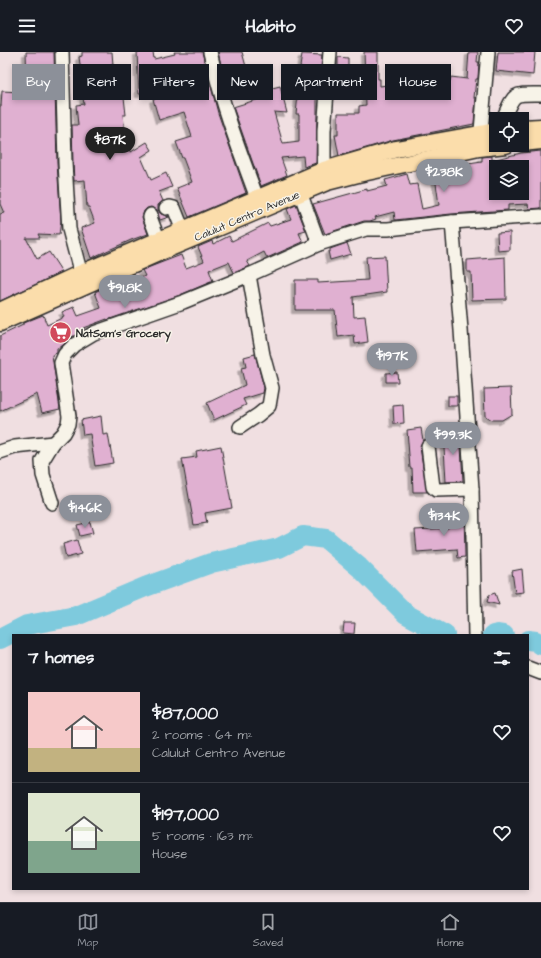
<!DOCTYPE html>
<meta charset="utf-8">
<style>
body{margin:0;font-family:"Architects Daughter",sans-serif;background:#242831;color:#f1f3f6;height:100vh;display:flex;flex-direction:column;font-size:15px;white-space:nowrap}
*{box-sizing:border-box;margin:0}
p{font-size:13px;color:#9ea1a6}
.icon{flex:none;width:22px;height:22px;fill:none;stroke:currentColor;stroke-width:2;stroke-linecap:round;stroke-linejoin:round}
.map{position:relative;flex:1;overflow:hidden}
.details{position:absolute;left:12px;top:582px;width:517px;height:256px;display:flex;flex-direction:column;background:#171b24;border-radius:0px;box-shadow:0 2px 6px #0003}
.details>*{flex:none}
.banner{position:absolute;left:12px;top:12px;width:517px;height:36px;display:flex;gap:8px}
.controls{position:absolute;left:489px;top:60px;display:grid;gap:8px}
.controls a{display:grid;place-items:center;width:40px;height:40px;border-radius:0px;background:#171b24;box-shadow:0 2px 6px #0003;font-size:20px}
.price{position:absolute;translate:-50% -34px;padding:0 9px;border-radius:14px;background:#8c9099;color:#fff;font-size:13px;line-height:26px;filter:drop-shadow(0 1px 2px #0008)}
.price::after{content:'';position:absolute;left:50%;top:24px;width:12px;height:9px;margin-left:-6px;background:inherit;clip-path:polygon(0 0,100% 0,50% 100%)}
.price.selected{background:#222;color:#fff}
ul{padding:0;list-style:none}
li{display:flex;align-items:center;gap:12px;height:100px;padding:0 16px}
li+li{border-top:1px solid #363941}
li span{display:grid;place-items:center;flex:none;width:112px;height:80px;border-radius:0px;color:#555}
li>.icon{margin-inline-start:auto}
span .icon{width:48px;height:48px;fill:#fffc;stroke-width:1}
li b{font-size:17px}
h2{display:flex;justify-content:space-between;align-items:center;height:48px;padding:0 16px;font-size:17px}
.tag{padding:0 14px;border-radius:0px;background:#171b24;box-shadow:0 2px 6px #0003;font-size:14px;line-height:36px}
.tag.selected{background:#8c9099;color:#fff}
header{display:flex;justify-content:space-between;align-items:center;height:52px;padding:0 16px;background:#171b24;font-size:18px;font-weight:800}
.tabs{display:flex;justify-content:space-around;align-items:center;height:56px;border-top:1px solid #363941;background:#171b24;font-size:11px;color:#9ea1a6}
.tabs a{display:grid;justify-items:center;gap:2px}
.tabs .selected{color:#8c9099}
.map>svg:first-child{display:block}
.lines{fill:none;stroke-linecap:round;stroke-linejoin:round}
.river{stroke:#7ecadd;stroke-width:20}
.building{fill:#e0b0d1;stroke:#2b2b2b;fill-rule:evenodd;filter:url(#shadow)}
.minor-casing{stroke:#2b2b2b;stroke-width:16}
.major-casing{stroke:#2b2b2b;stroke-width:19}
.minor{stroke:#f7f3e8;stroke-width:13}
.major{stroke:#fbddab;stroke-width:16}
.labels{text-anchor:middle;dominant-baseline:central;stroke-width:3;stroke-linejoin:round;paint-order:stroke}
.street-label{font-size:11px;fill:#2b2b2b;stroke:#f7f3e8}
.poi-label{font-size:11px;font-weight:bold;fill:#2b2b2b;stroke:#f7f3e8;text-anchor:start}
</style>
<header><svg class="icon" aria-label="menu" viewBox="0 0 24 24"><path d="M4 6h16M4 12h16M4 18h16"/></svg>Habito<svg class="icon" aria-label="heart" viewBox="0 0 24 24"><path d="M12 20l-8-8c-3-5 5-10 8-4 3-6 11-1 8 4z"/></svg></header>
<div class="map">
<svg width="541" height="850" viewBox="0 0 541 850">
<defs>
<filter id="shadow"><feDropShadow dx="-3.5" dy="3.5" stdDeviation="0" flood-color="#0004"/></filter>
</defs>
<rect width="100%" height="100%" fill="#f0dfe1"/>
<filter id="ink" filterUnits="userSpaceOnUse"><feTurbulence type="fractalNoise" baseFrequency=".025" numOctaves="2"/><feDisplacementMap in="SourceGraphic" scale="8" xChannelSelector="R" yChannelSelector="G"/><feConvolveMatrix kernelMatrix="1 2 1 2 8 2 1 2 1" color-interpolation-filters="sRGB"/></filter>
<g filter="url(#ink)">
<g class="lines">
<g class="river">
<path d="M493,583L498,582L504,583"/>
<path d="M0,587L27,573L76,564L145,535L211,511L279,496L303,484L326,487L359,515L406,562L445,583"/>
<path d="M528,588L536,589L541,593"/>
</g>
</g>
<g class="building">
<path d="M26,0H54L57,111L61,169L59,183L38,182L40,186H26L37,207L49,200L62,220L0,249V162L4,161L0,152V54H1L2,39L20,40V30H27Z"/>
<path d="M82,0H112L113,13H111L114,36H123L126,63H123L126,91H130L131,100L147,90L152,98L141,105L151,128L166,121L172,135L159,140L163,149L158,153V158L161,162L169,165L160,168L157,158L151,155L147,156L144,159L142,165L148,182L131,188L91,206L81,176L95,171L89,155H87L85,128L74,129L73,111L72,73H78L76,53L84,52L79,20H81L79,5L82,4Z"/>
<path d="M137,0H153L154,7L175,2L174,0H202L218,61L246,141L189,165L177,136L192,130L183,106H182L176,90L192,85L184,60L159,68L153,47L183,38L176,14L156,19L158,41L139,42Z"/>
<path d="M218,0H242L250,29L232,34L228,19L223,21Z"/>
<path d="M364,0H378V27H380V34L408,30L407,28L420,27L421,34L450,29L451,25L467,27L469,0H478L477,10H479L478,27H476L474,46L476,45L474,72L393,88L339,104L335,83H338V61H359V54L366,53Z"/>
<path d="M498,0H535L533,23L496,19Z"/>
<path d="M302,2L322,3L321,17L300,15Z"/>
<path d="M338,5L348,6V39H338Z"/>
<path d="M299,33L317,35V60L316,111L304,115L303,104L281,106L287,123L261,134L233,55L259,47L257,40L280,34L287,61L274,60L283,92L299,90V62H296Z"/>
<path d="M541,99V156L529,157L528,152L508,153V158L451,162L395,168L394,160L375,165L376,167L370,169H364L325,182L313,152L367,137V139L387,134L385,128L407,122L410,133L417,132L422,157L439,153L434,117L482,110V105L492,104V108L521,101ZM496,115H522L524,134H522V141H496Z"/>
<path d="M296,153L306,179L299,181L303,190L267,206L264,200L247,209L250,214L234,221L229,210L209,218L213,229L180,243L107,268V267L83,276L84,278L70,286L62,294L57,296V301L52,303L60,357L42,361L37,342L0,359V284L23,273V271L43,263L47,273L64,265L62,260L74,255L78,264L101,256L95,240L111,232L113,239L145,224L142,218L181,203L186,216L204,209L198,195L212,189L213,192L229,184L232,189L268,171L270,174L291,167L287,157Z"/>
<path d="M510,180V198L498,199L497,181Z"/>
<path d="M347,191L351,202L330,208L328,199H330V197Z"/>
<path d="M385,204L387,240L353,245L354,265L365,264L368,290L355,292L354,283L338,285L335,258H295V228H318V231L368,228L366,205Z"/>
<path d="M505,205L506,247L472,248L471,220H467V208Z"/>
<path d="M255,302L264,336L263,341L243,347L246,353L214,368L207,351L245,333L241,316L246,315L244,305Z"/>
<path d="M397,320L398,330H386V321Z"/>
<path d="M511,336L512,362L502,368H491L485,364L484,337Z"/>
<rect x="448" y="344" width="9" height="10"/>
<path d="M403,353L404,371L394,372L393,354Z"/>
<path d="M101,364L103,383L108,382L113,411L95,414L90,382L83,383L81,368Z"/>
<path d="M421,376L423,388L420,395L427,440H413L412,416H410L407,378Z"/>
<path d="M460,377L463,429L446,430L443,378Z"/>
<path d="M221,394L232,456L205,461L207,471L194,473L182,407L197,405L196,399Z"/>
<path d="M464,460L465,505L458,506L457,497L417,500L415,478L448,476L447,462Z"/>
<path d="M90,470L93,481L80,484L77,473Z"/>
<path d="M77,488L81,502L66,506L63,492Z"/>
<path d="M522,517L524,540L515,541L512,519Z"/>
<path d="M495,541L499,553L487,550L489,543Z"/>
<path d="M344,571H355L354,582L343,581Z"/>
</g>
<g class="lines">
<defs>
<g id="minor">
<path d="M62,0L65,111L69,177L83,230"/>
<path d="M210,0C222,53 241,103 260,154"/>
<path d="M503,67C515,40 512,42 541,42"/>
<path d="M480,90L488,0"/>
<path d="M326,126L324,118V79L330,0"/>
<path d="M297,132L319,192"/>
<path d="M166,156L170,155L174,156L186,186"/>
<path d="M151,163L150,165L162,197"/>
<path d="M452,170L461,278L472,437L475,583"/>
<path d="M240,375L258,363L269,354L272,336L263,303L249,223"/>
<path d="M428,394L433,435L436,438L472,437"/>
<path d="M0,400L15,395L53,391"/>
<path d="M52,451L43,423L42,409L53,391L63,381L68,372L69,364L61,311L65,302L74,293L94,281L183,250L249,223L319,192L366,177H388L452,170L541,164"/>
<path d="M528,616L541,621"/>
</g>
<g id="major">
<path d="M522,76L541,75"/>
<path d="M522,91L541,89"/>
<path d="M0,259L79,222L324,118L396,97L496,79"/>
<path d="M0,271L163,199L327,130L358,122L479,96L506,93"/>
</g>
</defs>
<use href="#minor" class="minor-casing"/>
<use href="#major" class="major-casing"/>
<use href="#minor" class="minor"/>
<use href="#major" class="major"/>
</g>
</g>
<defs>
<symbol id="supermarket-disc" viewBox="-11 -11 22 22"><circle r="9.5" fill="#d1495b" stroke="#f7f3e8"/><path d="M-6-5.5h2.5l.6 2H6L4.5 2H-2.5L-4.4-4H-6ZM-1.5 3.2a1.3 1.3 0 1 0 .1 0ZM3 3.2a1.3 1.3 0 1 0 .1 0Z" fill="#fff"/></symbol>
</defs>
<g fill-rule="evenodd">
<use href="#supermarket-disc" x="48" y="268" width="25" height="25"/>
</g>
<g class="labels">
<g class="street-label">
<text transform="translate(247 164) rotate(-23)">Calulut Centro Avenue</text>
</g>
<g class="poi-label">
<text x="76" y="281">NatSam's Grocery</text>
</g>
</g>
</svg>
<div class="controls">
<a><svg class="icon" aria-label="locate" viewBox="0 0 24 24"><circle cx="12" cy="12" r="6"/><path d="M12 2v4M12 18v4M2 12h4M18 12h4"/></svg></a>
<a><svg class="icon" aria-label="layers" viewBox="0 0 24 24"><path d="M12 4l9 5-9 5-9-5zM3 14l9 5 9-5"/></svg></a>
</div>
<b class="price selected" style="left:110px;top:109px">$87K</b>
<b class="price" style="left:444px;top:141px">$238K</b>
<b class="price" style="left:125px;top:257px">$91.8K</b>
<b class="price" style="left:392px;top:325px">$197K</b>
<b class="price" style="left:453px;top:404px">$99.3K</b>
<b class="price" style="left:85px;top:477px">$146K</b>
<b class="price" style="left:444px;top:485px">$134K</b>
<div class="banner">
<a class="tag selected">Buy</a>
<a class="tag">Rent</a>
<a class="tag">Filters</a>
<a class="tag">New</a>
<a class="tag">Apartment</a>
<a class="tag">House</a>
</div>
<section class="details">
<h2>7 homes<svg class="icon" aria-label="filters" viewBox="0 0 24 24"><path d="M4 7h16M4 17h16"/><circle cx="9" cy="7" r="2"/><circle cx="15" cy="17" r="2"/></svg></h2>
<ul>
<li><span style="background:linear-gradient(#f6c9c9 70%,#c2b280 0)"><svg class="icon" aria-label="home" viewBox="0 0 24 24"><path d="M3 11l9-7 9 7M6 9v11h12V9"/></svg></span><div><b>$87,000</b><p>2 rooms · 64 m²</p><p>Calulut Centro Avenue</p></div><svg class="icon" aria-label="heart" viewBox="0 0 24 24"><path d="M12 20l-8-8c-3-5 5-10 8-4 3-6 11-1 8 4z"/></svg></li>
<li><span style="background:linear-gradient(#dfe7d0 60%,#7fa58c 0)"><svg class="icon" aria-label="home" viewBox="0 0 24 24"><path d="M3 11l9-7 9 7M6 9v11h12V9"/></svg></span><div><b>$197,000</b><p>5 rooms · 163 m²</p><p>House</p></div><svg class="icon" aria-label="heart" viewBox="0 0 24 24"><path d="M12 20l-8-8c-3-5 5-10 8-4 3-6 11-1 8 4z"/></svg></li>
</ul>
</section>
</div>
<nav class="tabs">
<a class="selected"><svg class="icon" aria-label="map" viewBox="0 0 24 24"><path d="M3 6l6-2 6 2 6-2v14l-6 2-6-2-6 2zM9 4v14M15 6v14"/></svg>Map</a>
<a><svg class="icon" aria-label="saved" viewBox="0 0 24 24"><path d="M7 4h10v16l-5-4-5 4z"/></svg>Saved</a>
<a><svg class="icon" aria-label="home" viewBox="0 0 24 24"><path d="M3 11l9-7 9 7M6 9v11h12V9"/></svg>Home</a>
</nav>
